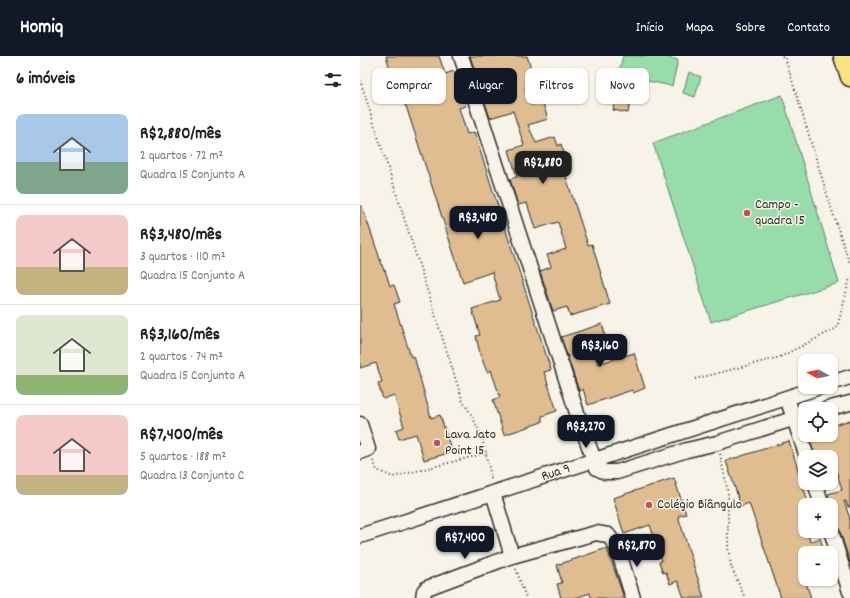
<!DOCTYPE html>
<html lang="pt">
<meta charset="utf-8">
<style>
body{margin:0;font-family:Dekko,sans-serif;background:#f6f6f6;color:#222;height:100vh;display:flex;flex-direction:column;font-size:15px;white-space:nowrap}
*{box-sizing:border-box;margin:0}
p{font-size:13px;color:#767676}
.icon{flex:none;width:22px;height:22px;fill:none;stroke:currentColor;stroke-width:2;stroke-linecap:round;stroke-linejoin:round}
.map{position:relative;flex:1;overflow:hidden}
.side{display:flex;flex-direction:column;background:#fff;width:360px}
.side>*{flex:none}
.top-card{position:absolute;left:12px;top:12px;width:380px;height:36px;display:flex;gap:8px}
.needle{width:26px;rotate:278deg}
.buttons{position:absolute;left:438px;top:298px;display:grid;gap:8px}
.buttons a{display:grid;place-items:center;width:40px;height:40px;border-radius:8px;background:#fff;box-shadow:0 1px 3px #0004;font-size:20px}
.price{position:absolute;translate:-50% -34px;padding:0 9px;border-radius:8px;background:#111827;color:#fff;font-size:13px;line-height:26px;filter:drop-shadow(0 1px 2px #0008)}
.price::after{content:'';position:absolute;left:50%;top:24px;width:12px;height:9px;margin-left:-6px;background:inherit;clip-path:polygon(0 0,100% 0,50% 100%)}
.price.on{background:#222;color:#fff}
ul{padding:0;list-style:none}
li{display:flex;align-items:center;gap:12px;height:100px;padding:0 16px}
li+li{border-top:1px solid #e0e0e0}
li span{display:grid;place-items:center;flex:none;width:112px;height:80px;border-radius:8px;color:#555}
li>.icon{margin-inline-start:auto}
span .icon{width:48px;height:48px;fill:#fffc;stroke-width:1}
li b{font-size:17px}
h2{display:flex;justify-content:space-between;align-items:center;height:48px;padding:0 16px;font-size:17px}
.tag{padding:0 14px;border-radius:8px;background:#fff;box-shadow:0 1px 3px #0004;font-size:14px;line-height:36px}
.tag.on{background:#111827;color:#fff}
header{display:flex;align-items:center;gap:24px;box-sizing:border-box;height:56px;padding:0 20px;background:#111827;color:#fff}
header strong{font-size:19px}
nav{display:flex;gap:22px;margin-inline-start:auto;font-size:14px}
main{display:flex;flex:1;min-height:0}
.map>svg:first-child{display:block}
.green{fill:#97ddab;stroke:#61846b}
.building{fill:#dfbd91;stroke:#2b2b2b}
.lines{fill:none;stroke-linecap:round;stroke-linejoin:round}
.minor-casing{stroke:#2b2b2b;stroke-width:17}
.major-casing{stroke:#2b2b2b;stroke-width:21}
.path{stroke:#2b2b2b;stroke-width:2;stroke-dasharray:1 3;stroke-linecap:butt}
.minor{stroke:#f7f3e8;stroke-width:14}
.major{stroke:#f8e281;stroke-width:18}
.poi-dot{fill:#d1495b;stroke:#f7f3e8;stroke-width:1.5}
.labels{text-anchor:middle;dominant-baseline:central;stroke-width:3;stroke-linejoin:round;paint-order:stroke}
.poi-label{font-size:14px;fill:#2b2b2b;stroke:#f7f3e8;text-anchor:start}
.street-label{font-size:14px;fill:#2b2b2b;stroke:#f7f3e8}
</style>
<header>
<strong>Homiq</strong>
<nav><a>Início</a><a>Mapa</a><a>Sobre</a><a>Contato</a></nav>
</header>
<main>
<section class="side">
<h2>6 imóveis<svg class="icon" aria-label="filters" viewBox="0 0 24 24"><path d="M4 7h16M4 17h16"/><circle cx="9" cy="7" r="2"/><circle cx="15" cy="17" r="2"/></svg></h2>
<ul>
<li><span style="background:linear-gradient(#a9c7e8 60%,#7fa58c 0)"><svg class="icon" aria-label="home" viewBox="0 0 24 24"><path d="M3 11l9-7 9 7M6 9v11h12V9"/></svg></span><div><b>R$2,880/mês</b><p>2 quartos · 72 m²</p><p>Quadra 15 Conjunto A</p></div></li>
<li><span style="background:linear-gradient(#f6c9c9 65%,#c2b280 0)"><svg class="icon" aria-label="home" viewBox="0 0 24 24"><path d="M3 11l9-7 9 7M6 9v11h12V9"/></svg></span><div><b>R$3,480/mês</b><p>3 quartos · 110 m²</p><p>Quadra 15 Conjunto A</p></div></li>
<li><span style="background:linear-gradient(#dfe7d0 75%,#8fb573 0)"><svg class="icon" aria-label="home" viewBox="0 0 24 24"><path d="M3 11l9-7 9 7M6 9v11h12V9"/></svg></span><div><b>R$3,160/mês</b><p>2 quartos · 74 m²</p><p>Quadra 15 Conjunto A</p></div></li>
<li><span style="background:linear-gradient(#f6c9c9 75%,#c2b280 0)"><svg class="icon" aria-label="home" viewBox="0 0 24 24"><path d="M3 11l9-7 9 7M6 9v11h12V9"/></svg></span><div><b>R$7,400/mês</b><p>5 quartos · 188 m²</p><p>Quadra 13 Conjunto C</p></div></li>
</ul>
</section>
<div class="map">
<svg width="490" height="542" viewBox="0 0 490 542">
<rect width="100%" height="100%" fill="#f7f3e8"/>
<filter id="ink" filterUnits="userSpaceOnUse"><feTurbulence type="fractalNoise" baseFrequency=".025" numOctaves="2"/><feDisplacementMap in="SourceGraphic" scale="8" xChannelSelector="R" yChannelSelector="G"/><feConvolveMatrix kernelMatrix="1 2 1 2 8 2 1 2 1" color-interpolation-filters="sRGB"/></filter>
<g filter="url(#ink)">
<g class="green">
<path d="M263,0H304L318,4L312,30L258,19Z"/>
<path d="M329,16L341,21L335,41L323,37Z"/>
<path d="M422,39L479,227L351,266L293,87Z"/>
</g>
<g class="building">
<path d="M26,0H79L85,18L94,15L106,50L99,52L107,78L114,76L191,314L184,316L197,355L182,360V366L144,379L133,344L140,341L131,314L127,316L120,298L116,280L120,279L112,253L140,244L132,216L103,226L46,50H45L34,15L31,16Z"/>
<path d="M110,0H167L176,28L165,31L171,49L182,45L188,63L168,69L176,87L195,81L198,90L201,88L206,103L201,105L228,189L232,188L250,248L210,260L207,251L193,255L180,215L191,211L187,199L206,193L198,166L175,173L167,147L158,149L150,123L157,121L149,94L164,89L153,55L130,62Z"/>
<path d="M255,43L270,45L268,57L253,54Z"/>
<path d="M0,150H2L24,215L25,214L30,230L34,229L40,246L34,248L51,301L54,300L71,362L80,359L92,396L64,404L56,378L39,383L36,374L44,371L34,339L23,343L18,327L22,326L16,307L0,312Z"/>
<path d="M242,268L245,278L230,283L238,308L274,297L285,332L273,337L272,334L228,349L223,333L219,335L201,281Z"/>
<path d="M490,364V451H488L486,445H484L490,463V507L479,472L475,468L471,456L468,438L482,434L475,411L471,412V401H455L450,384L452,379H471V370Z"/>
<path d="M429,385L449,449H445V475H447L450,486L460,482L465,497H445V514L442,515L451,542H421L389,447L381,450L366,405Z"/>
<path d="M314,422L326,458L318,460L344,542H324L318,525L310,528L306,516L303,517L299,506L302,505L290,469L264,478L253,442Z"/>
<path d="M247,492L264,542H231L230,537L215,542H201L197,528L202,527L197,509Z"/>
</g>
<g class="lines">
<defs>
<g id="minor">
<path d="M101,0L219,363L237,412L245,416H257L327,394L357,387L445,359"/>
<path d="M471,327L490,321"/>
<path d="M427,342L447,401"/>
<path d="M467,353L490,347"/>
<path d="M0,368L8,393L0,396"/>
<path d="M455,427L462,449"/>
<path d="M133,437L152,500"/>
<path d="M471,475L490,536"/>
<path d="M0,480L460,331"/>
<path d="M63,542L64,535L67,532L152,500L236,477L248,479L257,491L273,542"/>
</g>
<path id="major" d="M483,0L490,21"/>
</defs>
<use href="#minor" class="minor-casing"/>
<use href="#major" class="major-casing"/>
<g class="path">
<path d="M422,0L425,2C447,70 466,140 490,208"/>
<path d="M0,24L103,346C120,369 127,396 131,424"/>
<path d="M335,323L420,301L477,272L490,222"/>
<path d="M360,398L368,437V491L371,510L385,542"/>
<path d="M13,405L17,414L33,421L127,397"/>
<path d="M156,513L166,542"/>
</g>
<use href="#minor" class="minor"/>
<use href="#major" class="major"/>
</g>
</g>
<g class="poi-dot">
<circle cx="387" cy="157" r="4"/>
<circle cx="77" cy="387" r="4"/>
<circle cx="289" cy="449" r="4"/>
</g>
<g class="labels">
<g class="poi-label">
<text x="395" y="149">Campo -<tspan x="395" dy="16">quadra 15</tspan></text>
<text x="85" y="379">Lava Jato<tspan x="85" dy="16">Point 15</tspan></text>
<text x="297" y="449">Colégio Biângulo</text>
</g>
<g class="street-label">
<text transform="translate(196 417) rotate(-18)">Rua 9</text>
</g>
</g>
</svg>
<div class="buttons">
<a><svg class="needle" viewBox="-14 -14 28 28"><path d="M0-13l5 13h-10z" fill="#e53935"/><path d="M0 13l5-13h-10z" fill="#767676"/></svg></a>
<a><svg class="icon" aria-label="locate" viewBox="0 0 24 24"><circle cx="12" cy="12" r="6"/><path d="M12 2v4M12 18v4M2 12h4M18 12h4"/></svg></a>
<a><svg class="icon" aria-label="layers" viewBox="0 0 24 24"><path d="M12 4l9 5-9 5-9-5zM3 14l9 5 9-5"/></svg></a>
<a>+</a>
<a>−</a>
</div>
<b class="price on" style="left:183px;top:129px">R$2,880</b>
<b class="price" style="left:118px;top:184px">R$3,480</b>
<b class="price" style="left:240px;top:312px">R$3,160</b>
<b class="price" style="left:226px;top:393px">R$3,270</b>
<b class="price" style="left:105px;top:504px">R$7,400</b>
<b class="price" style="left:277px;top:512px">R$2,870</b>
<div class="top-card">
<a class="tag">Comprar</a>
<a class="tag on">Alugar</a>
<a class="tag">Filtros</a>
<a class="tag">Novo</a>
</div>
</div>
</main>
